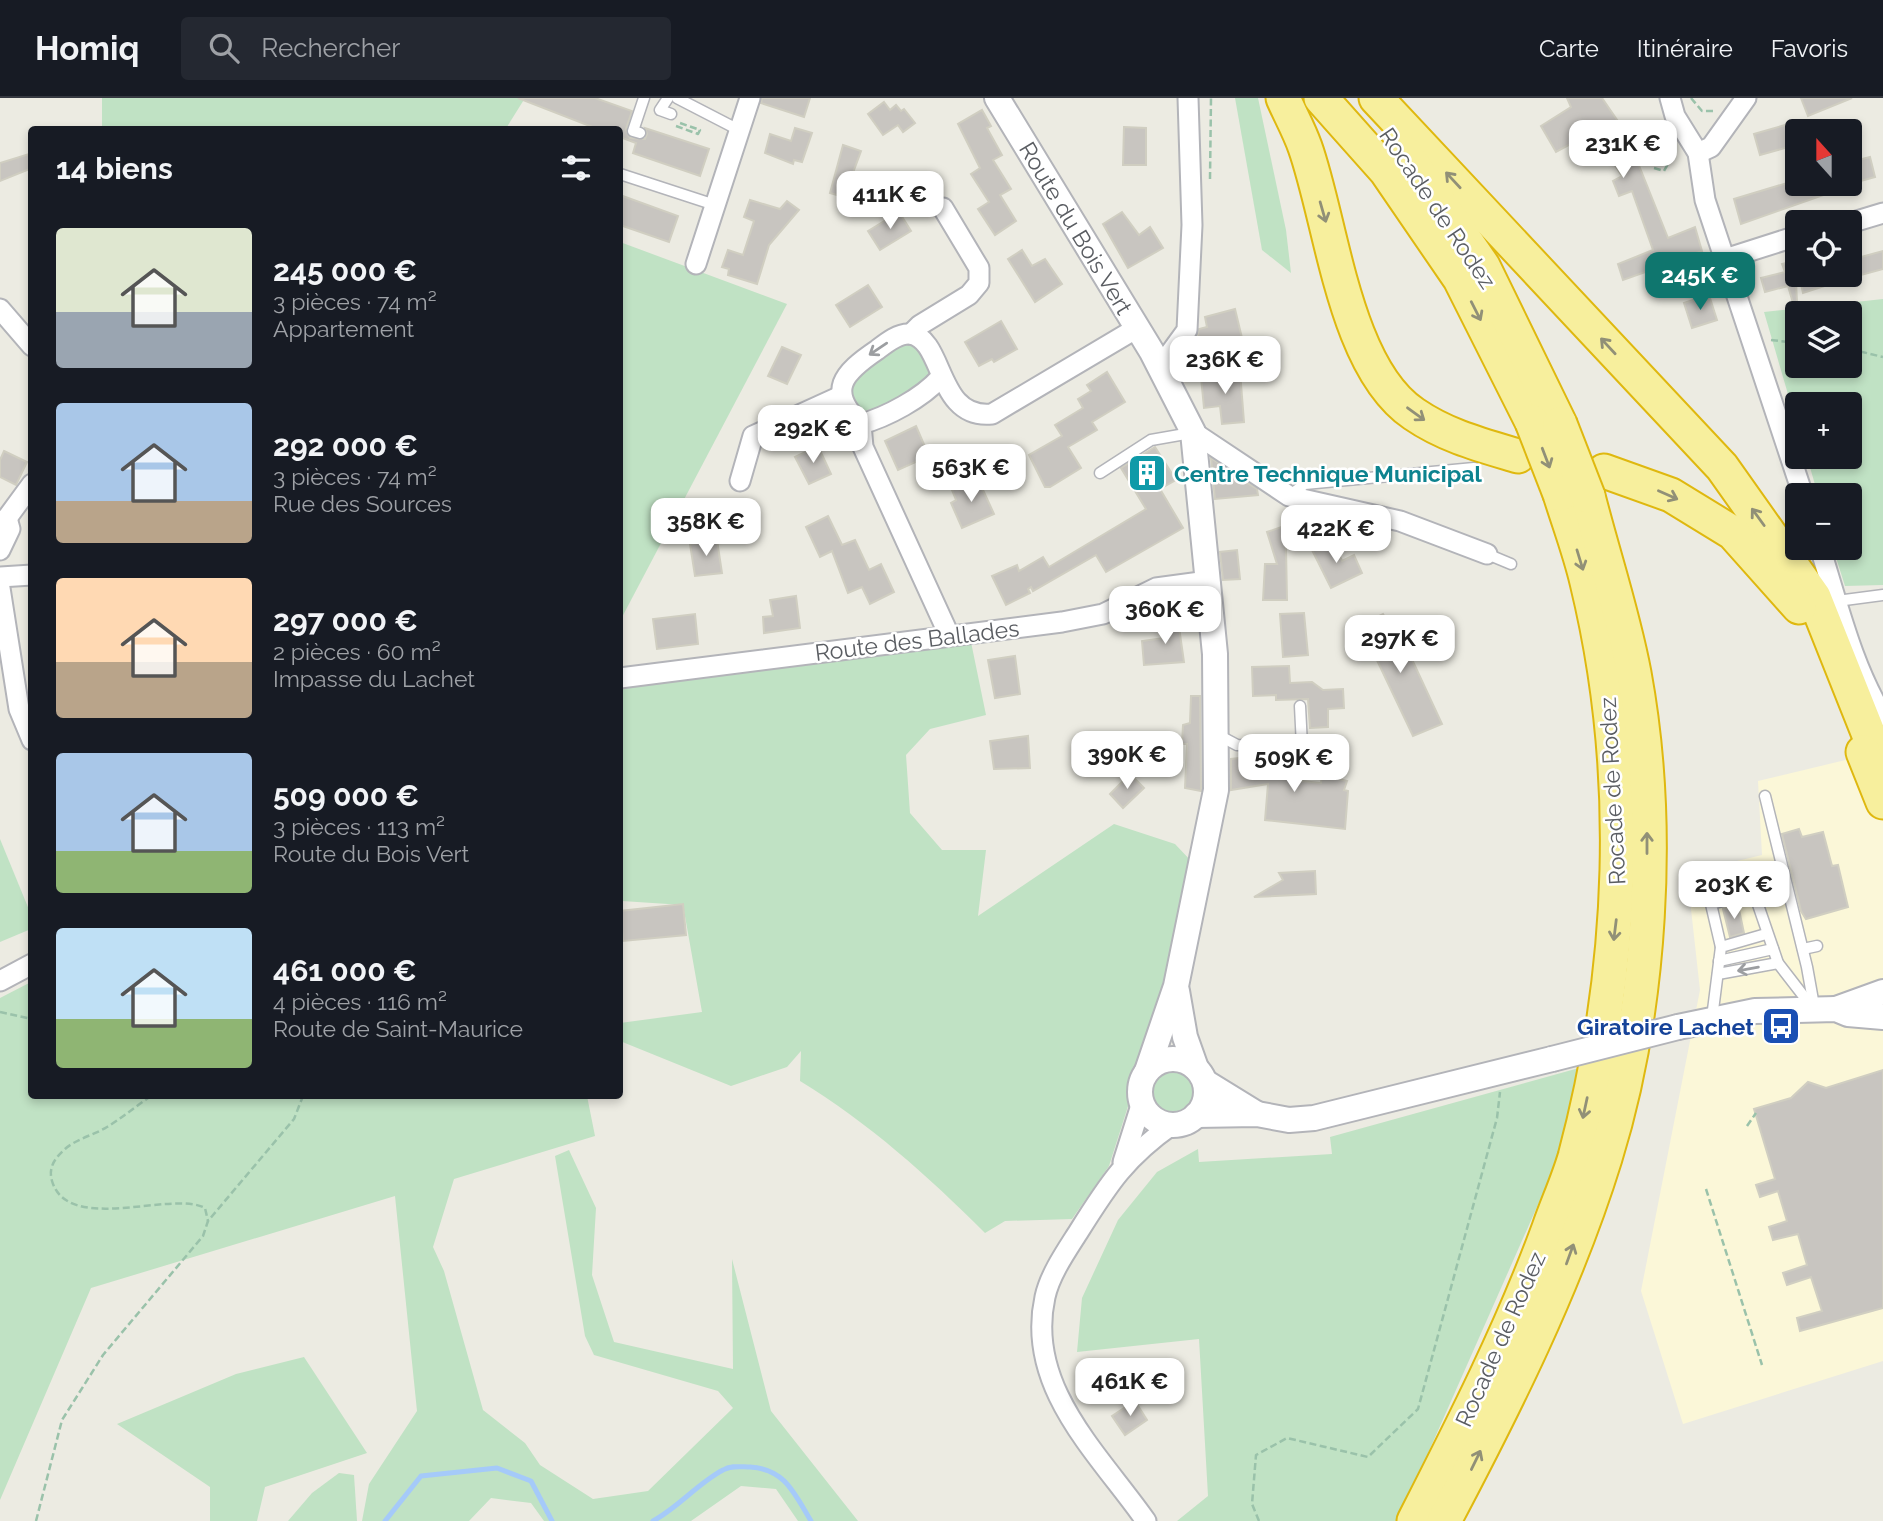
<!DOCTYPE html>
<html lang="fr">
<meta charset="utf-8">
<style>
body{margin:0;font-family:Raleway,sans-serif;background:#242831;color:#f1f3f6;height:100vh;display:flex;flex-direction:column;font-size:26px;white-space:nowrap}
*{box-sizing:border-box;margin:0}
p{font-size:23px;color:#9ea1a6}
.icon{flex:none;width:38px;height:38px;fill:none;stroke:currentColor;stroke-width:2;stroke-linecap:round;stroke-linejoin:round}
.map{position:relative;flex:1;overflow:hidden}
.sheet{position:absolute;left:28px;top:28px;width:595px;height:973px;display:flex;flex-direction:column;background:#171b24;border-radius:7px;box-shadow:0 4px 10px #0003}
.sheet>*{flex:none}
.needle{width:46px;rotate:339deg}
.controls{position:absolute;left:1785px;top:21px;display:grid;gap:14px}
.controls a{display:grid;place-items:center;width:77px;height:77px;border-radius:7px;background:#171b24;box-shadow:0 4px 10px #0003;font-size:35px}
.price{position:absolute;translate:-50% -60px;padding:0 16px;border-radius:14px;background:#fff;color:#222;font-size:23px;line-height:46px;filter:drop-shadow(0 2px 4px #0008)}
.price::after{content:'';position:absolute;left:50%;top:42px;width:21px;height:16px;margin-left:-10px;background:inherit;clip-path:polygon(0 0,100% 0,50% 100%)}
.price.selected{background:#0f766e;color:#fff}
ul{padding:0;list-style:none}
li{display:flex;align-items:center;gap:21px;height:175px;padding:0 28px}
li span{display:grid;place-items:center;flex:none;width:196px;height:140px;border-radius:7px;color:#555}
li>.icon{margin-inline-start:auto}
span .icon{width:84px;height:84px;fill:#fffc;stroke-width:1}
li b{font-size:30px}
h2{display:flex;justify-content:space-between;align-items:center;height:84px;padding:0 28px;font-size:30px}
header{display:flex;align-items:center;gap:42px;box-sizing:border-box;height:98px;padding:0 35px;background:#171b24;border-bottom:2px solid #363941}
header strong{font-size:33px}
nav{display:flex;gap:38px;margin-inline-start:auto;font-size:24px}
.search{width:490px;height:63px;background:#242831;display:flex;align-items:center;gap:18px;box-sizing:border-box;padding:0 24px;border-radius:7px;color:#9ea1a6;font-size:26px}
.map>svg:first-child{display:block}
.commercial{fill:#fbf7d8}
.green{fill:#c0e2c4;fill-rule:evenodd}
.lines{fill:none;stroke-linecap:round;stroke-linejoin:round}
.stream{stroke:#a5caf9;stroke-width:5}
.building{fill:#c8c5c0;stroke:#d0cec1;stroke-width:2}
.service-casing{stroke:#b3b4b9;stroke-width:13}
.minor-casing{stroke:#b3b4b9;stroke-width:23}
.tertiary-casing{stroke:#b3b4b9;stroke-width:28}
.trunk-casing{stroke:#dfb80f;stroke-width:37}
.path{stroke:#9ac2aa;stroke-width:2.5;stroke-dasharray:7 3.5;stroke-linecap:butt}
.service{stroke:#fff;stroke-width:10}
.minor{stroke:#fff;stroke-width:19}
.tertiary{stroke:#fff;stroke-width:24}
.trunk{stroke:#f7ef9d;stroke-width:33}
.tertiary-bridge-casing{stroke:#b3b4b9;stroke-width:28;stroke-linecap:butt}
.trunk-bridge-casing{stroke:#dfb80f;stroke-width:37;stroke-linecap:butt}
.tertiary-bridge{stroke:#fff;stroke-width:24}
.trunk-bridge{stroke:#f7ef9d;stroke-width:33}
.oneway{stroke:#919077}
.oneway2{stroke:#9c9ea1}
.labels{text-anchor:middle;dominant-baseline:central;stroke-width:5;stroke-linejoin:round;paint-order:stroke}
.street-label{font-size:23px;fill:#5a5d62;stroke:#fff}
.culture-label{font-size:23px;font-weight:bold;fill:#0d838f;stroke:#fff;text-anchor:start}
.transit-label{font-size:23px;font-weight:bold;fill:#164399;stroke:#fff;text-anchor:end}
</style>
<header>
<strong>Homiq</strong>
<div class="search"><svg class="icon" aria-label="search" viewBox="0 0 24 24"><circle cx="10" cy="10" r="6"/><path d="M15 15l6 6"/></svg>Rechercher</div>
<nav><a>Carte</a><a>Itinéraire</a><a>Favoris</a></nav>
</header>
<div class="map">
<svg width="1883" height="1423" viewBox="0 0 1883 1423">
<rect width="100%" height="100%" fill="#ecebe2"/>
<path class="commercial" d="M1883,653V1263L1683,1326L1641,1193L1700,892L1687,775L1762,757L1758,683Z"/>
<g class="green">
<path d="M102,0H525L505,32L102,31Z"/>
<path d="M1235,0H1258L1286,132L1291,175L1262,152Z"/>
<path d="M620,144L787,206L620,523Z"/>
<path d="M1883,201V487L1845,488L1833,450H1850V397H1818L1807,359H1850V306H1797V327L1764,214ZM1797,215H1850V268H1797Z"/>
<path d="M909,245L917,247L931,270C926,291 880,312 861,313L851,303L849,282L898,247Z"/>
<path d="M971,544L986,617L930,631L906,657L910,715L942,752H986L978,818L1114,726L1175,746L1193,765L1159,911L1109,1068L1072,1121L1005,1123L985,1135C928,1078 869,1025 800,983L801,953L787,969L731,988L620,943V925L702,914L683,807L622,803L620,793V590Z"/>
<path d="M0,741L32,819L31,831L0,844Z"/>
<path d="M31,884L32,998H587L595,1038L454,1081L433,1149L444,1173L483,1312L525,1345L540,1367L593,1401L648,1393L733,1310L718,1293L594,1257L585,1238L555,1058L569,1052L596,1110L592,1177L614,1244L733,1271L732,1161L771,1313L858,1423H798L776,1391L741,1388L691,1423H544L531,1405L491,1400L469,1423H362L369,1386L417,1313L395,1098L91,1190L0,1402V900Z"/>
<path d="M1579,970L1559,1059L1398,1423H1177L1208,1398L1199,1241L1077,1254L1082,1200L1118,1122L1157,1074L1198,1051L1199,1064L1332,1056L1330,1039Z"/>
<circle cx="1173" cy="992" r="22"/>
<path d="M304,1259L367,1355L265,1389L257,1423H210V1389L117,1326L236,1276Z"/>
<path d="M339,1375L354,1377L357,1423H288L312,1395Z"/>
</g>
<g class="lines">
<g class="stream">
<path d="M385,1423L421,1378L497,1370L531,1383L552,1423"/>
<path d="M653,1423C679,1409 698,1385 723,1372C731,1367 741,1369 750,1369C785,1371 794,1395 811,1423"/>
</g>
</g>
<g class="building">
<path d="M518,0H595L632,13L626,31L630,40L645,41L647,36L645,30L709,51L700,78L633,55L636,45L620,39V32H600Z"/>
<path d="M762,0H810L804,19L761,5Z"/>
<path d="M1567,0H1602L1635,48L1632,50L1668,140L1695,129L1702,153L1693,156L1695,161L1681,166L1679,162L1623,182L1618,166L1653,152L1632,93L1619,98L1613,83L1622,78L1601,46L1597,49L1589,36L1556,54L1541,28L1571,9Z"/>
<path d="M1801,0H1852L1808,18Z"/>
<path d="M884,4L890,12L896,7L901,13L904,11L915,25L903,34L898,27L883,37L868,16Z"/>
<path d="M982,12L991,28L987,30L1002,57L993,62L1011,91L1000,97L1016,123L995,137L978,111L989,104L971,76L980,70L958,26Z"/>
<path d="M1785,27L1792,48L1760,57L1754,36Z"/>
<path d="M1124,29L1146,30V67H1123Z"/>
<path d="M795,30L812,35L802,64L794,62L793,66L765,55L770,36L791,43Z"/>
<path d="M843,47L861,53L844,99L830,95Z"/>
<path d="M32,55V70L0,83V65Z"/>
<path d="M1870,59L1875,79L1850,86V64Z"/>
<path d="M1797,82V86H1842L1843,90L1741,126L1734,101Z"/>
<path d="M620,97L678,118L669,144L620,127Z"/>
<path d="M750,102L780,111L787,103L799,112L769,147L757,186L728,177L729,171L722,169L728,152L743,157L754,123L744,119Z"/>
<path d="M899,114L911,133L880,152L868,133Z"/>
<path d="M1122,114L1139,137L1150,129L1163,150L1128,170L1103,126Z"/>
<path d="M1022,152L1032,168L1045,161L1062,186L1035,204L1008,161Z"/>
<path d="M1883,153V171L1850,180V162Z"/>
<path d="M1795,163L1797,204L1793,205L1788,188L1765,194L1761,180L1785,174L1782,166Z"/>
<path d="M1799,177H1845L1846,181L1803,195Z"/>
<path d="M868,187L882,209L850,229L836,207Z"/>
<path d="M1709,197L1717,222L1692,230L1684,205Z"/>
<path d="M1235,211L1242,240L1238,241L1239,247L1202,255L1198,236L1199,231L1207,229L1205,219Z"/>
<path d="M1001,223L1017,251L994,264L992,261L979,268L965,244Z"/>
<path d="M782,249L801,257L787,286L768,278Z"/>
<path d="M1240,273L1244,324L1222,326L1220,308L1204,310L1201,279Z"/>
<path d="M1107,274L1125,304L1092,324L1097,332L1068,349L1081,370L1050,389H1045L1029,357L1062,338L1055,327L1083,310L1078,301L1091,293L1087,287Z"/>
<path d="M916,328L929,358L898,372L885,343Z"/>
<path d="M818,348L831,376L809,386L795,359Z"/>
<path d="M1155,349L1176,382L1160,391L1183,430L1106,474L1096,457L1033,493L1031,489L1028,491L1030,495L1006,507L992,478L1017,467L1019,473L1043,459L1049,469L1146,411L1121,370Z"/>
<path d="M4,353L27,364L16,387L0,379V362Z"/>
<path d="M1211,360L1234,376L1236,382H1242L1257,391L1258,397L1215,401Z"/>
<path d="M978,381L994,416L962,430L951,405L956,402L952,392Z"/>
<path d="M828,418L842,447L855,442L869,472L881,466L894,494L870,506L862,489L848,495L832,453L820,459L806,429Z"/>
<path d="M1290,426L1297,446L1286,450L1287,502H1263L1265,466H1277L1267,434Z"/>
<path d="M717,442L722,475L695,478L690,446Z"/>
<path d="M1333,443L1342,463L1354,457L1362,475L1331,490L1312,452Z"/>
<path d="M1237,452L1240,481L1223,482L1220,454Z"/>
<path d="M796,498L800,530L764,535L763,519L773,518L770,502Z"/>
<path d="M1304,515L1308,557L1283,559L1280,516Z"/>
<path d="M695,516L698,546L657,551L653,521Z"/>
<path d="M1383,516L1406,559L1410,557L1442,626L1413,638L1375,558L1370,561L1355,530Z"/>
<path d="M1178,522L1184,564L1144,567L1142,543L1164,540L1162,524Z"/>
<path d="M1015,558L1020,596L995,600L988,562Z"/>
<path d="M1289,568L1290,585L1312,584L1323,592L1343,591L1344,610L1328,611V629L1310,630L1308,601L1276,602V597L1253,598L1252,569Z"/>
<path d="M1191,598H1200L1201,693L1185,690L1187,646H1182L1183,627L1190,625Z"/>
<path d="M1028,638L1030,670L994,671L990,643Z"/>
<path d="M1239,660L1240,667L1289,661L1292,682L1321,685L1322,677L1347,683L1344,692L1348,693L1345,731L1265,722L1268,686L1231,692V661Z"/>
<path d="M1130,676L1144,690L1123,710L1110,696Z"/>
<path d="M1799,731L1802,739L1823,734L1832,768L1838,767L1848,809L1806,821L1801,813L1782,736Z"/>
<path d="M1315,773L1316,796L1254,799L1283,782L1279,775Z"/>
<path d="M683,806L686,837L623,843L620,813Z"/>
<path d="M1738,807L1744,835L1730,839L1723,811Z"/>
<path d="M1883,972V1210L1800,1233L1797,1220L1822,1213L1811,1179L1787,1187L1783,1175L1807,1167L1798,1136L1773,1142L1769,1129L1787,1123L1778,1093L1760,1099L1756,1087L1775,1081L1754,1011L1791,1000L1808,984L1826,990Z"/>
<path d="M1135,1303L1147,1322L1125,1337L1112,1318Z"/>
</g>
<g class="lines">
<defs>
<g id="service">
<path d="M668,0L660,12L671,16"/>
<path d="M677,0L739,32"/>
<path d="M640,35L633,33L644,0"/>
<path d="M620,76L715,107"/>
<path d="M1100,375L1151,342L1191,335"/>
<path d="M1290,397L1305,386L1474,370"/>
<path d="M1487,456L1511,466"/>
<path d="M1837,503L1883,497"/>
<path d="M1218,637L1237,647L1302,648L1300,608"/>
<path d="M1765,698L1807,869L1814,908"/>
<path d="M1721,849L1711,806L1754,795L1778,865L1812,909"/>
<path d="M1803,851L1817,848"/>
<path d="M1719,863L1773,851"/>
<path d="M1718,876L1778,865"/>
<path d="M1712,920L1721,849L1766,836"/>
</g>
<g id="minor">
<path d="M1670,0L1675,18L1698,55L1705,102L1803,397"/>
<path d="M1698,55L1711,49L1746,0"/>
<path d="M1850,125L1883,115"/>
<path d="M1725,161L1797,138"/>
<path d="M696,166L750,0"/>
<path d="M0,211L32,248"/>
<path d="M911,236L920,227L969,197L979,185V170L943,110"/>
<path d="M1160,269L1187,232L1192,127L1188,0"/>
<path d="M861,326C887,319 922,300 940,280"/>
<path d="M1193,334L1289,398L1400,423L1487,456"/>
<path d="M740,383L753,338L841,298"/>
<path d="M0,424L7,420L32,386"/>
<path d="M1820,450C1838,506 1852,568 1883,618"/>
<path d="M0,452L10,431L7,420"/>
<path d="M0,479L32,477"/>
<path d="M0,490L19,611L32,642"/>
<path d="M949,537L863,349L861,326C826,293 843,275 877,252C886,245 898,235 910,236C945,241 936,322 992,316L1137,230"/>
<path d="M620,580L1062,524L1103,516L1156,490L1208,483"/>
<path d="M0,883L32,866"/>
<path d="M1123,1064L1142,1004"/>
<path d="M1146,1423C1099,1356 1025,1289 1045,1199C1050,1176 1067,1152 1079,1133C1109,1085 1126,1059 1173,1026"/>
</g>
<g id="tertiary">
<path d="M997,0L1152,254L1193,334L1215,556L1216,692L1176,888L1147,973"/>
<path d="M1177,893L1185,939L1196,970"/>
<path d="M1836,911L1883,894"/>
<path d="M1678,929L1755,913L1836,911L1848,916L1883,919"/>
<circle cx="1173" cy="994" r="33"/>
<path d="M1205,984L1257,1016"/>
<path d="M1196,1017L1257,1016L1289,1022L1314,1020L1552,961"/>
</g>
<g id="trunk">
<path d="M1283,0C1290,16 1299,32 1305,49C1332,125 1344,269 1414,316C1446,338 1481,347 1518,358"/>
<path d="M1321,0L1386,73L1460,181L1532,324"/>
<path d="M1376,0L1722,369L1814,499L1883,672"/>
<path d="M1405,55L1483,168L1560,326"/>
<path d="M1604,373L1671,397L1733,435L1799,509"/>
<path d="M1863,654L1883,704"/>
<path d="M1414,1423C1463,1327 1512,1231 1549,1130C1557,1107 1568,1083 1575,1059C1625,872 1633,673 1587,484C1580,454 1569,425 1560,396"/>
<path d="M1444,1423C1506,1306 1566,1186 1605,1060C1651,912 1662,727 1634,575C1623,516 1603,457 1588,398"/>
</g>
</defs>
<use href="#service" class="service-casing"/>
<use href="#minor" class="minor-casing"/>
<use href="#tertiary" class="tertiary-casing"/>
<use href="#trunk" class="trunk-casing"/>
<g class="path">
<path d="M1691,0L1702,13H1715"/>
<path d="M676,28L698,36L700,32L680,25"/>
<path d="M1654,70L1664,73L1669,64"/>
<path d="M1210,81L1211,0"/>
<path d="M1771,242L1797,245"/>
<path d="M1850,251L1883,259"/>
<path d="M0,914L32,921"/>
<path d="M151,998C136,1008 122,1020 107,1029C94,1037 76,1041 65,1051C55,1060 48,1069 52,1083C68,1137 172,1092 205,1110L208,1123"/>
<path d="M1747,1028L1756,1015"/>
<path d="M1706,1091L1762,1267"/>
<path d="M36,1423L62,1322L103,1257L203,1138L208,1123L294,1021L303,998"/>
<path d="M1259,1423L1252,1406L1256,1357L1287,1340L1368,1359L1418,1311L1497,1020L1500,994"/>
</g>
<use href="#service" class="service"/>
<use href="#minor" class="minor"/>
<use href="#tertiary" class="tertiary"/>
<use href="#trunk" class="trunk"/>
<defs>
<path id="tertiary-bridge" d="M1552,961L1678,929"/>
<g id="trunk-bridge">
<path d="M1532,324L1560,396"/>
<path d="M1560,326L1588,398"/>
</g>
</defs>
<use href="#tertiary-bridge" class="tertiary-bridge-casing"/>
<use href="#trunk-bridge" class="trunk-bridge-casing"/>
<use href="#tertiary-bridge" class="tertiary-bridge"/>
<use href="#trunk-bridge" class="trunk-bridge"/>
</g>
<defs><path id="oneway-shaft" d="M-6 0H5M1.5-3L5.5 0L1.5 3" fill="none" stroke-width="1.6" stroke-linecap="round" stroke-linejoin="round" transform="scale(1.75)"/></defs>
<g class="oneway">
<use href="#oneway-shaft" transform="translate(1453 82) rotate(-133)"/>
<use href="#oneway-shaft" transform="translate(1323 114) rotate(74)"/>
<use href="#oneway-shaft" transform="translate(1476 213) rotate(63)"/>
<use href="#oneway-shaft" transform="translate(1608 248) rotate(-133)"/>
<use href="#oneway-shaft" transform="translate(1416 316) rotate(36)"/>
<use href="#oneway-shaft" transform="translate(1546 360) rotate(69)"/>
<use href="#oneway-shaft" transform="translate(1668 397) rotate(24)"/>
<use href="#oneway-shaft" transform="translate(1758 419) rotate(-126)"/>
<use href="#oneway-shaft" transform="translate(1580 462) rotate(73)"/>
<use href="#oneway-shaft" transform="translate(1647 745) rotate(-90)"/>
<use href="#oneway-shaft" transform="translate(1615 832) rotate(97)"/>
<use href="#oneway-shaft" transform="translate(1585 1010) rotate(102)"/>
<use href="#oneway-shaft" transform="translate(1570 1156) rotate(-70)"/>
<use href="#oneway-shaft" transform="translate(1476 1362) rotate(-64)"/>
</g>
<g class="oneway2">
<use href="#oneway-shaft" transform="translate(878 251) rotate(146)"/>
<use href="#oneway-shaft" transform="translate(1748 871) rotate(170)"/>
</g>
<defs>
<symbol id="building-square" viewBox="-11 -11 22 22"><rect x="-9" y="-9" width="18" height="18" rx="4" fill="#0f9aa8" stroke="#fff"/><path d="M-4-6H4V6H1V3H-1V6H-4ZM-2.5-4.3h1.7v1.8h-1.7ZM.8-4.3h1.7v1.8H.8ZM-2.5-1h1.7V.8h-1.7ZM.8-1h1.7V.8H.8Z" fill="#fff"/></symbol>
<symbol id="bus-square" viewBox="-11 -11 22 22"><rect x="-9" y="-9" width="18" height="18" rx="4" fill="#1a4fb4" stroke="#fff"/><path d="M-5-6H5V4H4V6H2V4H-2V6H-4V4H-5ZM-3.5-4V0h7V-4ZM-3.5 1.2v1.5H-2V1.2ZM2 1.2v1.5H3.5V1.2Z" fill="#fff"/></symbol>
</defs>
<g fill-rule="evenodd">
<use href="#building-square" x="1125" y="353" width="44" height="44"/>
<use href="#bus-square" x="1759" y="906" width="44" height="44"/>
</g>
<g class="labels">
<g class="street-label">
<text transform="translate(1438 110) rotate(56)">Rocade de Rodez</text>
<text transform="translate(1076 130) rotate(59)">Route du Bois Vert</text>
<text transform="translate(917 542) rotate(-7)">Route des Ballades</text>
<text transform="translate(1612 693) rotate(-93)">Rocade de Rodez</text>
<text transform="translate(1500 1241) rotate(-66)">Rocade de Rodez</text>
</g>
<g class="culture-label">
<text x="1174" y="375">Centre Technique Municipal</text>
</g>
<g class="transit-label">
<text x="1754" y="928">Giratoire Lachet</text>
</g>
</g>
</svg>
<div class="controls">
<a><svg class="needle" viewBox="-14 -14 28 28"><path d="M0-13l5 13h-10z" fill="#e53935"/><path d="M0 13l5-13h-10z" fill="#9ea1a6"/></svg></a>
<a><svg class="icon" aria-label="locate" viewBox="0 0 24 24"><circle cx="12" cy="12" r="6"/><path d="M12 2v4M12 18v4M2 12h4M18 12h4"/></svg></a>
<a><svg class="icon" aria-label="layers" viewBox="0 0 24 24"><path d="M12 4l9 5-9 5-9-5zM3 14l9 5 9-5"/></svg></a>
<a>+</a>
<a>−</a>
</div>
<b class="price" style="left:1623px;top:82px">231K €</b>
<b class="price" style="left:890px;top:133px">411K €</b>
<b class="price selected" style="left:1700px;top:214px">245K €</b>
<b class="price" style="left:1225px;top:298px">236K €</b>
<b class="price" style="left:813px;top:367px">292K €</b>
<b class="price" style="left:971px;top:406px">563K €</b>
<b class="price" style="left:706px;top:460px">358K €</b>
<b class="price" style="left:1336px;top:467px">422K €</b>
<b class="price" style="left:1165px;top:548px">360K €</b>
<b class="price" style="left:1400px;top:577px">297K €</b>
<b class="price" style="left:1127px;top:693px">390K €</b>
<b class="price" style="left:1294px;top:696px">509K €</b>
<b class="price" style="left:1734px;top:823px">203K €</b>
<b class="price" style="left:1130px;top:1320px">461K €</b>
<section class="sheet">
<h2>14 biens<svg class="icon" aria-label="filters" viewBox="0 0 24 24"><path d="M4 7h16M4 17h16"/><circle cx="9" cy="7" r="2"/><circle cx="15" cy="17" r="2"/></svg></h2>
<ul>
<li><span style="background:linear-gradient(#dfe7d0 60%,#9aa5b1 0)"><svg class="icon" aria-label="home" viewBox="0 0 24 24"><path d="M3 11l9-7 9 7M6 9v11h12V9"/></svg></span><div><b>245 000 €</b><p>3 pièces · 74 m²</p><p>Appartement</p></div></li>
<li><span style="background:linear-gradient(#a9c7e8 70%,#b9a48a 0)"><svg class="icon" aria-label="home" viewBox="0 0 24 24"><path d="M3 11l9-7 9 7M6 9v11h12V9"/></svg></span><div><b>292 000 €</b><p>3 pièces · 74 m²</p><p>Rue des Sources</p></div></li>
<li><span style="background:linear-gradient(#ffd9b3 60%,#b9a48a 0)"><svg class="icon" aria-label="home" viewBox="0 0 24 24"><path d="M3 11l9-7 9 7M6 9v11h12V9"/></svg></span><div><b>297 000 €</b><p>2 pièces · 60 m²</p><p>Impasse du Lachet</p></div></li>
<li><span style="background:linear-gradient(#a9c7e8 70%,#8fb573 0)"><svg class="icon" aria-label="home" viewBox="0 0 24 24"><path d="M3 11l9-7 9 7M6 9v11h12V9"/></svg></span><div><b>509 000 €</b><p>3 pièces · 113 m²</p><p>Route du Bois Vert</p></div></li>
<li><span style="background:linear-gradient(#bfe0f5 65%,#8fb573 0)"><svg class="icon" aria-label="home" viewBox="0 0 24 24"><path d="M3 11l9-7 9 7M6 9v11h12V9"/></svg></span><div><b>461 000 €</b><p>4 pièces · 116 m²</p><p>Route de Saint-Maurice</p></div></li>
</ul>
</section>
</div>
